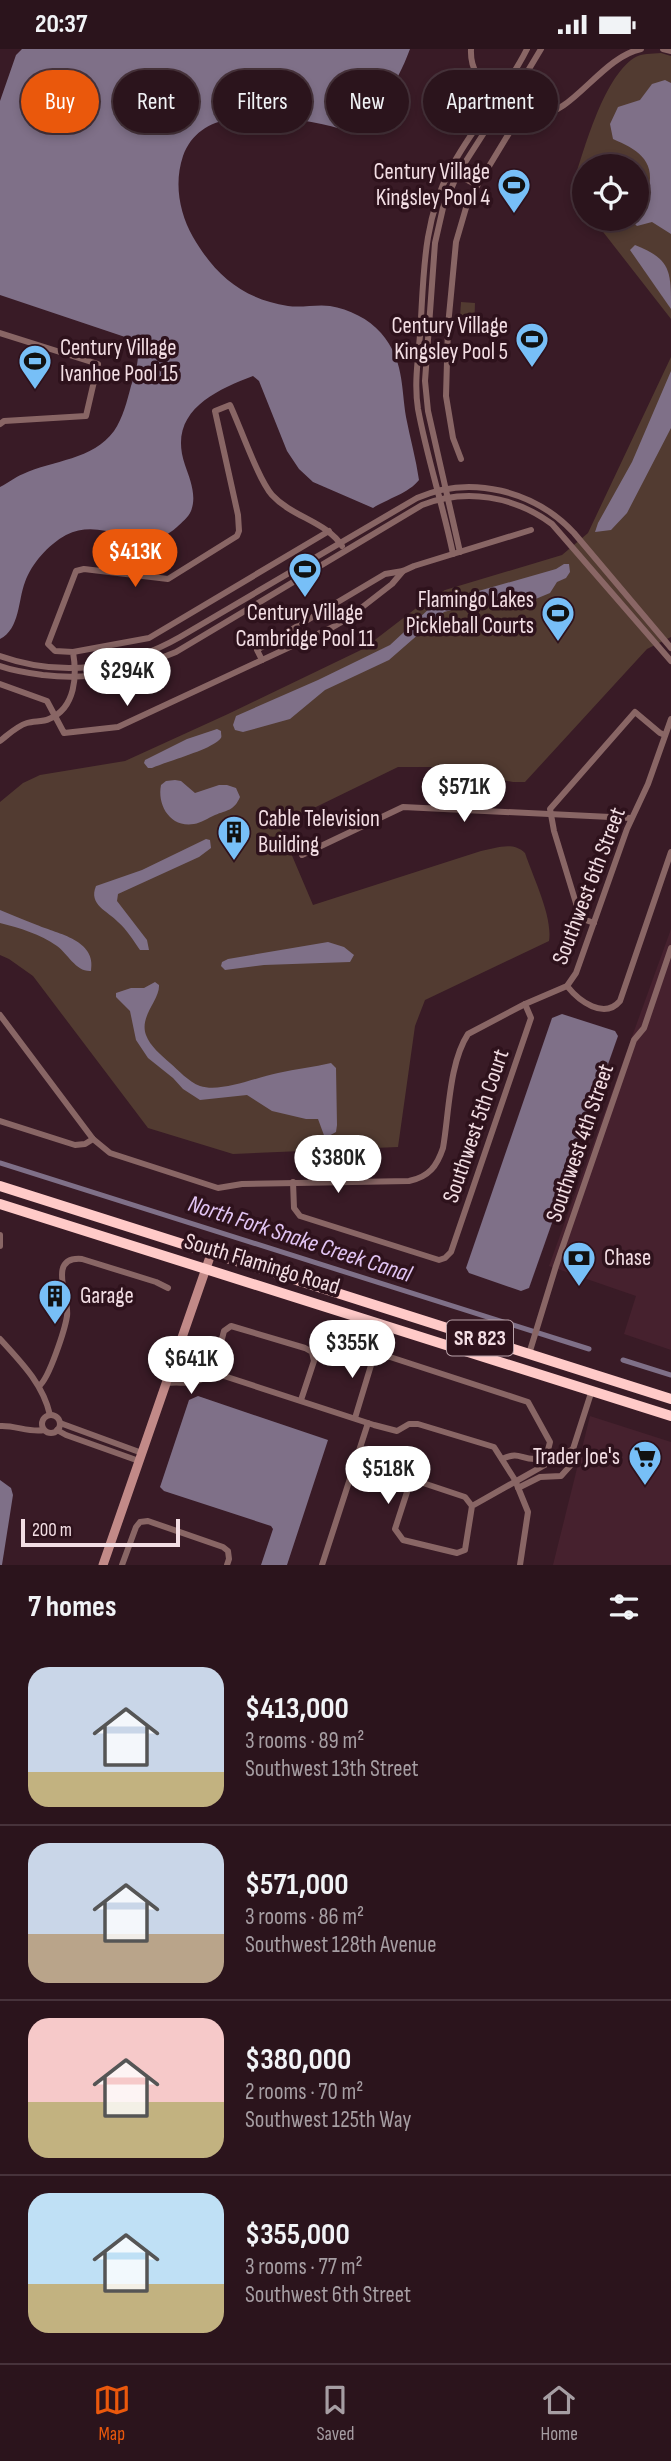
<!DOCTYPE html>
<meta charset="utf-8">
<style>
body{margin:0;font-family:"Sofia Sans Condensed",sans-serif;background:#331d25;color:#f1f3f6;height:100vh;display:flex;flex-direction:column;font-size:26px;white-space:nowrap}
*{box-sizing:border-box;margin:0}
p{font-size:23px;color:#a69ea3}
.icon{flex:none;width:38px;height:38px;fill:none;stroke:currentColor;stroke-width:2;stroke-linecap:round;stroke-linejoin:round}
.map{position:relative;height:1516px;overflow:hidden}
.drawer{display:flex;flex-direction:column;background:#2b141c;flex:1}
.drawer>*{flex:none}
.top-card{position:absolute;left:21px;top:21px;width:630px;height:63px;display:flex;gap:14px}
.controls{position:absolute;left:572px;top:105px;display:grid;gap:14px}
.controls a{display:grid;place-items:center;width:77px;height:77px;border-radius:50%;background:#2b141c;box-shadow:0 4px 10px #0003,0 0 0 2px #47333b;font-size:35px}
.scale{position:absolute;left:21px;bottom:18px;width:159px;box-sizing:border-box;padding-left:7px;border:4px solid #f3dee4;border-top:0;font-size:19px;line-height:24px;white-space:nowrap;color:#f3dee4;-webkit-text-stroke:5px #2e121c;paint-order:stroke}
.price{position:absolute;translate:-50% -60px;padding:0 16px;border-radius:24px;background:#fff;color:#222;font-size:23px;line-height:46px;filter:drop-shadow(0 2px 4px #0008)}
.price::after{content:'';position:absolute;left:50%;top:42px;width:21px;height:16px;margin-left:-10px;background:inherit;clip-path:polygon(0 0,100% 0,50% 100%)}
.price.selected{background:#ea580c;color:#fff}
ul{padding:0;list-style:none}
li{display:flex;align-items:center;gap:21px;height:175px;padding:0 28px}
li+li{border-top:2px solid #47333b}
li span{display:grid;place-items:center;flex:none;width:196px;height:140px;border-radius:21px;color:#555}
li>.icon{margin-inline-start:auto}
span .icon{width:84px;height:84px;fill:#fffc;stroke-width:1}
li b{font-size:30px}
h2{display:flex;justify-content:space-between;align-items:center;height:84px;padding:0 28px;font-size:30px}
.tag{padding:0 24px;border-radius:32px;background:#2b141c;box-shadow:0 4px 10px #0003,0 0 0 2px #47333b;font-size:24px;line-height:63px}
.tag.selected{background:#ea580c;color:#fff}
.status{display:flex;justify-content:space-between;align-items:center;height:49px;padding:0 35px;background:#2b141c;direction:ltr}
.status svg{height:19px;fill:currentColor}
.tab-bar{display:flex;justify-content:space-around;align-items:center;height:98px;border-top:2px solid #47333b;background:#2b141c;font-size:19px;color:#a69ea3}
.tab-bar a{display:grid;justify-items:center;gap:4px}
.tab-bar .selected{color:#ea580c}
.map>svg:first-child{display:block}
.built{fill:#46212e}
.green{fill:#523b31}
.water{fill:#7f7088}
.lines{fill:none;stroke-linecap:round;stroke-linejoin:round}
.canal{stroke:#7f7088;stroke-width:5}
.street{stroke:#896665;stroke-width:6}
.secondary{stroke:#c28a88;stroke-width:9}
.highway{stroke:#ffcac8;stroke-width:10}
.labels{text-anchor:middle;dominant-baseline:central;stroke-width:7;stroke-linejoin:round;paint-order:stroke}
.shield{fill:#2e121c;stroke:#b8a1a8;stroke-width:2}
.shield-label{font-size:21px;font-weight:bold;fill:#f3dee4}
.poi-label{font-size:23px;fill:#f3dee4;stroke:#2e121c;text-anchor:end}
.street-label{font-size:23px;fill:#f3dee4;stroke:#2e121c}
.water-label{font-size:24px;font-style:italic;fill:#e2c5f4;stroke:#2e121c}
</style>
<div class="status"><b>20:37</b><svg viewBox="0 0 49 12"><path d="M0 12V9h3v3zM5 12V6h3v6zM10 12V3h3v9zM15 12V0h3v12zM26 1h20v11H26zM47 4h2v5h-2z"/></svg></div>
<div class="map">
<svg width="671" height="1516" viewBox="0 0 671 1516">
<rect width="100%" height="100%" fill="#391b26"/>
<g class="built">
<path d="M671,880V1301L624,1285L636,1247L549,1217Z"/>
<path d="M590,1367L671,1393V1516H553Z"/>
</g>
<g class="green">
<path d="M661,4L671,7V270L593,170H637V117H584V158L571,141C583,105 602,30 634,9C641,4 652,5 661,4Z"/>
<path d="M461,253L475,254L474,283L459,282Z"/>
<path d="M671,308V588L647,600L525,733H513L433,718H398L279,776L313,856L481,802C497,799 513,792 525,804C533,828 553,868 549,892L425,951L415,977L398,1098L233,1105L148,1079L33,927L9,910L0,906V753L23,734L40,726L125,712L228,665L363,600L419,557L445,541L562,506L588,484Z"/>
</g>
<g class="water">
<path d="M22,0H410C395,40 379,61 341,80C306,70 267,65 231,70C209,73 191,85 183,107C174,134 179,163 193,188C215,226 243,250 288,257C302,259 317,255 330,257C349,260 369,270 381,284C404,311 401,336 406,368C410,389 416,410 419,431C409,444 387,450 373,459L313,433L299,420L287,402L259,332L253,327C213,342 167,364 185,416C190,430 197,447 191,462C188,469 182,473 177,478C141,511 108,465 66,486C48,496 32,514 25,533C18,551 20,580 0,590V438C8,434 15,428 23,425C53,411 93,411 114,382C123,369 127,352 131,337C136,322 142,305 134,291L0,246V52L16,6Z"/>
<path d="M665,31L671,34V185L652,173L637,177L630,170H637C637,155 646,151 649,139C655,110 636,100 613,90L610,75L618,58L640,51L652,35Z"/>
<path d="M635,196C671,210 671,222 671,260L630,201Z"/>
<path d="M671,322V379L627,464L611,481L595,483L598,474L632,413Z"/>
<path d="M564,515H569L570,523L566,529L557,533L550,544L526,554L513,550L485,552L444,563L389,611L325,641L290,670L243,683L235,681L233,676L236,667L318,631L390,596L431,558L440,553L556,520Z"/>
<path d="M217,680L221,682C221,688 223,688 218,692C206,702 168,712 152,719H148L144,714L145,711L187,690Z"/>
<path d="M175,731L181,732L195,744L219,736H227L236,739L240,748C234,762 227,761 215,766C208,769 201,774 194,775C170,779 157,756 161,736L166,732Z"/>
<path d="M206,790L210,791L211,799L199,808L118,845L117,852L147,891L149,901H140C133,891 127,881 118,873C108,862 88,856 96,837L142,821Z"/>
<path d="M0,861C12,866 24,871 37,876C58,885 97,891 91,922C76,923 68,905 57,897C40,885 20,879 0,874Z"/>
<path d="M328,893L344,898L354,906L350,913L264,916L225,921L221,917L222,913L228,910Z"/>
<path d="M155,933L159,936C160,951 139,967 146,986C150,997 161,1006 170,1014C178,1021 189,1033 200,1037C221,1044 257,1028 278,1024C296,1020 314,1018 331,1014L336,1019L337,1076L336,1083L325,1089L318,1070H306L272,1062L247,1046L200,1051L183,1040L173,1029L148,1009L136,991L130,962L116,948V944L131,939H144Z"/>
<path d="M562,965L615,982L618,987L529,1239L521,1242L469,1224L466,1219L552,969Z"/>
<path d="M198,1347L328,1391L287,1516H261L273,1480L271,1477L164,1442L160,1438L189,1351Z"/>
<path d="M0,1431L11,1439L13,1446L2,1516H0Z"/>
</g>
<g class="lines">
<g class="canal">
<path d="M0,1114L589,1300"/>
<path d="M623,1311L671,1326"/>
</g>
<g class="street">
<path d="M471,0C470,21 480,32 496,44C508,52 523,64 539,65C571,67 602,8 641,0"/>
<path d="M663,0L671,2"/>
<path d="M454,124L477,136"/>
<path d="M0,284L98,315L86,367L4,372L0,375"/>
<path d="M425,301L447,303"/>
<path d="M461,410L453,389L446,347L448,277L456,193L468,152L520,66"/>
<path d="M460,503L428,362L425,332L435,194L443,159L457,126L498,62L514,45L541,0"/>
<path d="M453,505C443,456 427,409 418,360C414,335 418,311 420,286C424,228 422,174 450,121C472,78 506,43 527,0"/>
<path d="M73,603L149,589L329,482"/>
<path d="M0,607C62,629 124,620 180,588L417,449C471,425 535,442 574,484L671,599"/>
<path d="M262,611L257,601L385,525L403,522L414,517L531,481"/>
<path d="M0,617C14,622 29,624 43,626C94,632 129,622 176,603L422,456C466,439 514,447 552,475L671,612"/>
<path d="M0,635L47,652L64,684L118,678L333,578L347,570L392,535L403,522"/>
<path d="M0,692C9,685 17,677 27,674C34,672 43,673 49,670C76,659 77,626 73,603L55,602L48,595L76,522L84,520L168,530L237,487L239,482L238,466L215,362L230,356C240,377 258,430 272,446C292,468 327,473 342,497"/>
<path d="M302,806L403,758L631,769"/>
<path d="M594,874L583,870L579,864L554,782L550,760L635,663L660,684L665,686"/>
<path d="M567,937C579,952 604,971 620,952L671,803"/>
<path d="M0,966L93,1090L110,1104L218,1139L242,1135L409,1132C429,1128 437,1117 443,1099C449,1065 449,1014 468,985L525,955L567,937L576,924L627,780L648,735L671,670"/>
<path d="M0,1072L75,1096L85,1095L93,1090"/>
<path d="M293,1133L294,1159L300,1167L439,1211L445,1209L451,1203L531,969L525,955"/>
<path d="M0,1186V1197"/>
<path d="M0,1290C21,1313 43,1335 50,1366"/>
<path d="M529,1305L556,1217L634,991L644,979L671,899"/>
<path d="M170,1318C177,1320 182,1328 190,1328C205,1327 203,1312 221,1326L374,1376L397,1382L409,1375H418L494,1398L515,1431L528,1463L520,1516"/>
<path d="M214,1321L224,1282L231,1277L305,1299L312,1303L314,1312L301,1351"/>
<path d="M165,1335C176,1331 189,1337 200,1331C205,1329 210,1324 214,1321"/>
<path d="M39,1337C49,1330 65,1280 67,1267C70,1250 46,1207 82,1210L156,1233L168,1239"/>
<circle cx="51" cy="1375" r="9"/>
<path d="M355,1369L372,1313L377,1308L387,1307L528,1353L550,1393L547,1405L535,1410C519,1410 520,1402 502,1410"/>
<path d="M60,1374L142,1404"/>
<path d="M0,1377C15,1376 30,1384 44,1381"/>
<path d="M57,1381L66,1386L139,1412"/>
<path d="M518,1439L540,1428L561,1427L570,1417L573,1400L592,1341"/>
<path d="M472,1457L465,1501L457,1504L403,1491L395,1480L408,1440L413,1435L420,1433L465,1448L472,1457L573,1400"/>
<path d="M122,1516L136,1478L140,1473L148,1472L223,1498L228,1502L229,1510L227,1516"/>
<path d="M322,1516L368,1374"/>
</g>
<path class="secondary" d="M103,1516L211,1205"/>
<g class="highway">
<path d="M0,1137L671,1350"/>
<path d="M0,1155L671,1367"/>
</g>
</g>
<defs>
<symbol id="stadium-pin" viewBox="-11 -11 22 30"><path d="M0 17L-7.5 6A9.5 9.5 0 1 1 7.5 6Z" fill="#77bff7" stroke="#2e121c"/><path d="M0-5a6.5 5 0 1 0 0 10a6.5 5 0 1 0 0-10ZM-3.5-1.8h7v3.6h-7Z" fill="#111"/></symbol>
<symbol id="building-pin" viewBox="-11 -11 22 30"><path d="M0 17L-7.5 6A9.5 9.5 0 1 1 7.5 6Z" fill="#77bff7" stroke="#2e121c"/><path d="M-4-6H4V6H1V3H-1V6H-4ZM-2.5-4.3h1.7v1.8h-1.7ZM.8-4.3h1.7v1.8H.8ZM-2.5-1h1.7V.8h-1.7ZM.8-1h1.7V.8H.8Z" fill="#111"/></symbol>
<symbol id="bank-pin" viewBox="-11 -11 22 30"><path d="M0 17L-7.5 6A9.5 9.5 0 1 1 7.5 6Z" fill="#77bff7" stroke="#2e121c"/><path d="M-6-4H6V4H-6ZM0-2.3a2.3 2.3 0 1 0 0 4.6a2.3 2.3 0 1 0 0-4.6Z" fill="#111"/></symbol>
<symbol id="supermarket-pin" viewBox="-11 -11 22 30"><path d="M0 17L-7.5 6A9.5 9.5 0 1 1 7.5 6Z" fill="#77bff7" stroke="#2e121c"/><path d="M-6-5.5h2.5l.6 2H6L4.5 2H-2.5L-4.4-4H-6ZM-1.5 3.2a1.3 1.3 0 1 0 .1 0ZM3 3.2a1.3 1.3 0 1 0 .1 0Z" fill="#111"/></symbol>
</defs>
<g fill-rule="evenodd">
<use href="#stadium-pin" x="495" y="117" width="38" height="52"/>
<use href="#stadium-pin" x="513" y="271" width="38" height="52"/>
<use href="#stadium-pin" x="16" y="293" width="38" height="52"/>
<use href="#stadium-pin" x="286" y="501" width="38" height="52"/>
<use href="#stadium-pin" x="539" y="545" width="38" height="52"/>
<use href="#building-pin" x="215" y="764" width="38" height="52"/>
<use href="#bank-pin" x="560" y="1190" width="38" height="52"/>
<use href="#building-pin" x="36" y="1228" width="38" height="52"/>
<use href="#supermarket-pin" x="626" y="1389" width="38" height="52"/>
</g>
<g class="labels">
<rect class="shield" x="447" y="1271.5" width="66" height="35" rx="5"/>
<g class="shield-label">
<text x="480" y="1289">SR 823</text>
</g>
<g class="poi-label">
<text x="490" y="123">Century Village<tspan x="490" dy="26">Kingsley Pool 4</tspan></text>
<text x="508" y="277">Century Village<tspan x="508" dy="26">Kingsley Pool 5</tspan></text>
<text x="60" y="299" text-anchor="start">Century Village<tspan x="60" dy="26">Ivanhoe Pool 15</tspan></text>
<text x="534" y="551">Flamingo Lakes<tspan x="534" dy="26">Pickleball Courts</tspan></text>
<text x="305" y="564" text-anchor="middle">Century Village<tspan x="305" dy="26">Cambridge Pool 11</tspan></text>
<text x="258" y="770" text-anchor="start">Cable Television<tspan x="258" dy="26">Building</tspan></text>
<text x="604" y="1209" text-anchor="start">Chase</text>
<text x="80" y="1247" text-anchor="start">Garage</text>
<text x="620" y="1408">Trader Joe's</text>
</g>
<g class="street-label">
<text transform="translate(589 837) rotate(-69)">Southwest 6th Street</text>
<text transform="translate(476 1077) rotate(-71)">Southwest 5th Court</text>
<text transform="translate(580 1094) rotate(-71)">Southwest 4th Street</text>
<text transform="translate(262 1215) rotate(17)">South Flamingo Road</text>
</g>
<g class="water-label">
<text transform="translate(300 1190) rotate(18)">North Fork Snake Creek Canal</text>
</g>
</g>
</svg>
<div class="controls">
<a><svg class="icon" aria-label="locate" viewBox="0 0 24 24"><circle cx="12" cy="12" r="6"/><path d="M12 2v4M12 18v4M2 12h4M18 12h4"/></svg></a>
</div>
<div class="scale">200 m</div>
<b class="price selected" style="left:135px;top:540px">$413K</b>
<b class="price" style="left:127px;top:659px">$294K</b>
<b class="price" style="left:464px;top:775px">$571K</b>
<b class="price" style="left:338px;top:1146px">$380K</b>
<b class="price" style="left:352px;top:1331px">$355K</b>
<b class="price" style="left:191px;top:1347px">$641K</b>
<b class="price" style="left:388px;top:1457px">$518K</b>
<div class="top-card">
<a class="tag selected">Buy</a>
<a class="tag">Rent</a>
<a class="tag">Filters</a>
<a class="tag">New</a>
<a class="tag">Apartment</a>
</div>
</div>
<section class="drawer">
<h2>7 homes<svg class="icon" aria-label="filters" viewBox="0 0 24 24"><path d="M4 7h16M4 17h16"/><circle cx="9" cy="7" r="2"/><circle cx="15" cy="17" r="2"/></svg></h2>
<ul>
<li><span style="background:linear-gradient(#c9d6e8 75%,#c2b280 0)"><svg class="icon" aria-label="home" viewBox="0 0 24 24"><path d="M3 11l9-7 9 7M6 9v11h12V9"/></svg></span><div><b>$413,000</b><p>3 rooms · 89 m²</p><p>Southwest 13th Street</p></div></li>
<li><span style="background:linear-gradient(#c9d6e8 65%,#b9a48a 0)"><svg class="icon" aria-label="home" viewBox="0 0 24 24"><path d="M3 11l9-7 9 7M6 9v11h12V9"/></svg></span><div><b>$571,000</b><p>3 rooms · 86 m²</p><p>Southwest 128th Avenue</p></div></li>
<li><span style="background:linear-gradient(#f6c9c9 60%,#c2b280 0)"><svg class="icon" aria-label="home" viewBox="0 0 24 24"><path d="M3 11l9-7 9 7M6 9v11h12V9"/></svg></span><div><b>$380,000</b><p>2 rooms · 70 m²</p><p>Southwest 125th Way</p></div></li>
<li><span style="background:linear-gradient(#bfe0f5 65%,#c2b280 0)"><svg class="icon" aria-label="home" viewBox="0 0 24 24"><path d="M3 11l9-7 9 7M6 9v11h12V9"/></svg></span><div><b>$355,000</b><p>3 rooms · 77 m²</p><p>Southwest 6th Street</p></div></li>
</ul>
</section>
<nav class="tab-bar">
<a class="selected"><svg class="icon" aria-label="map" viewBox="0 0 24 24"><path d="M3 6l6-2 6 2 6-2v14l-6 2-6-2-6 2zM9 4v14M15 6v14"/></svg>Map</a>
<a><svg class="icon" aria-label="saved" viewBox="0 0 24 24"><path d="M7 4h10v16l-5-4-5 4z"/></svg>Saved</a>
<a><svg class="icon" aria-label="home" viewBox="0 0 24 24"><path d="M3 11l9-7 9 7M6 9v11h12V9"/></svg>Home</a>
</nav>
